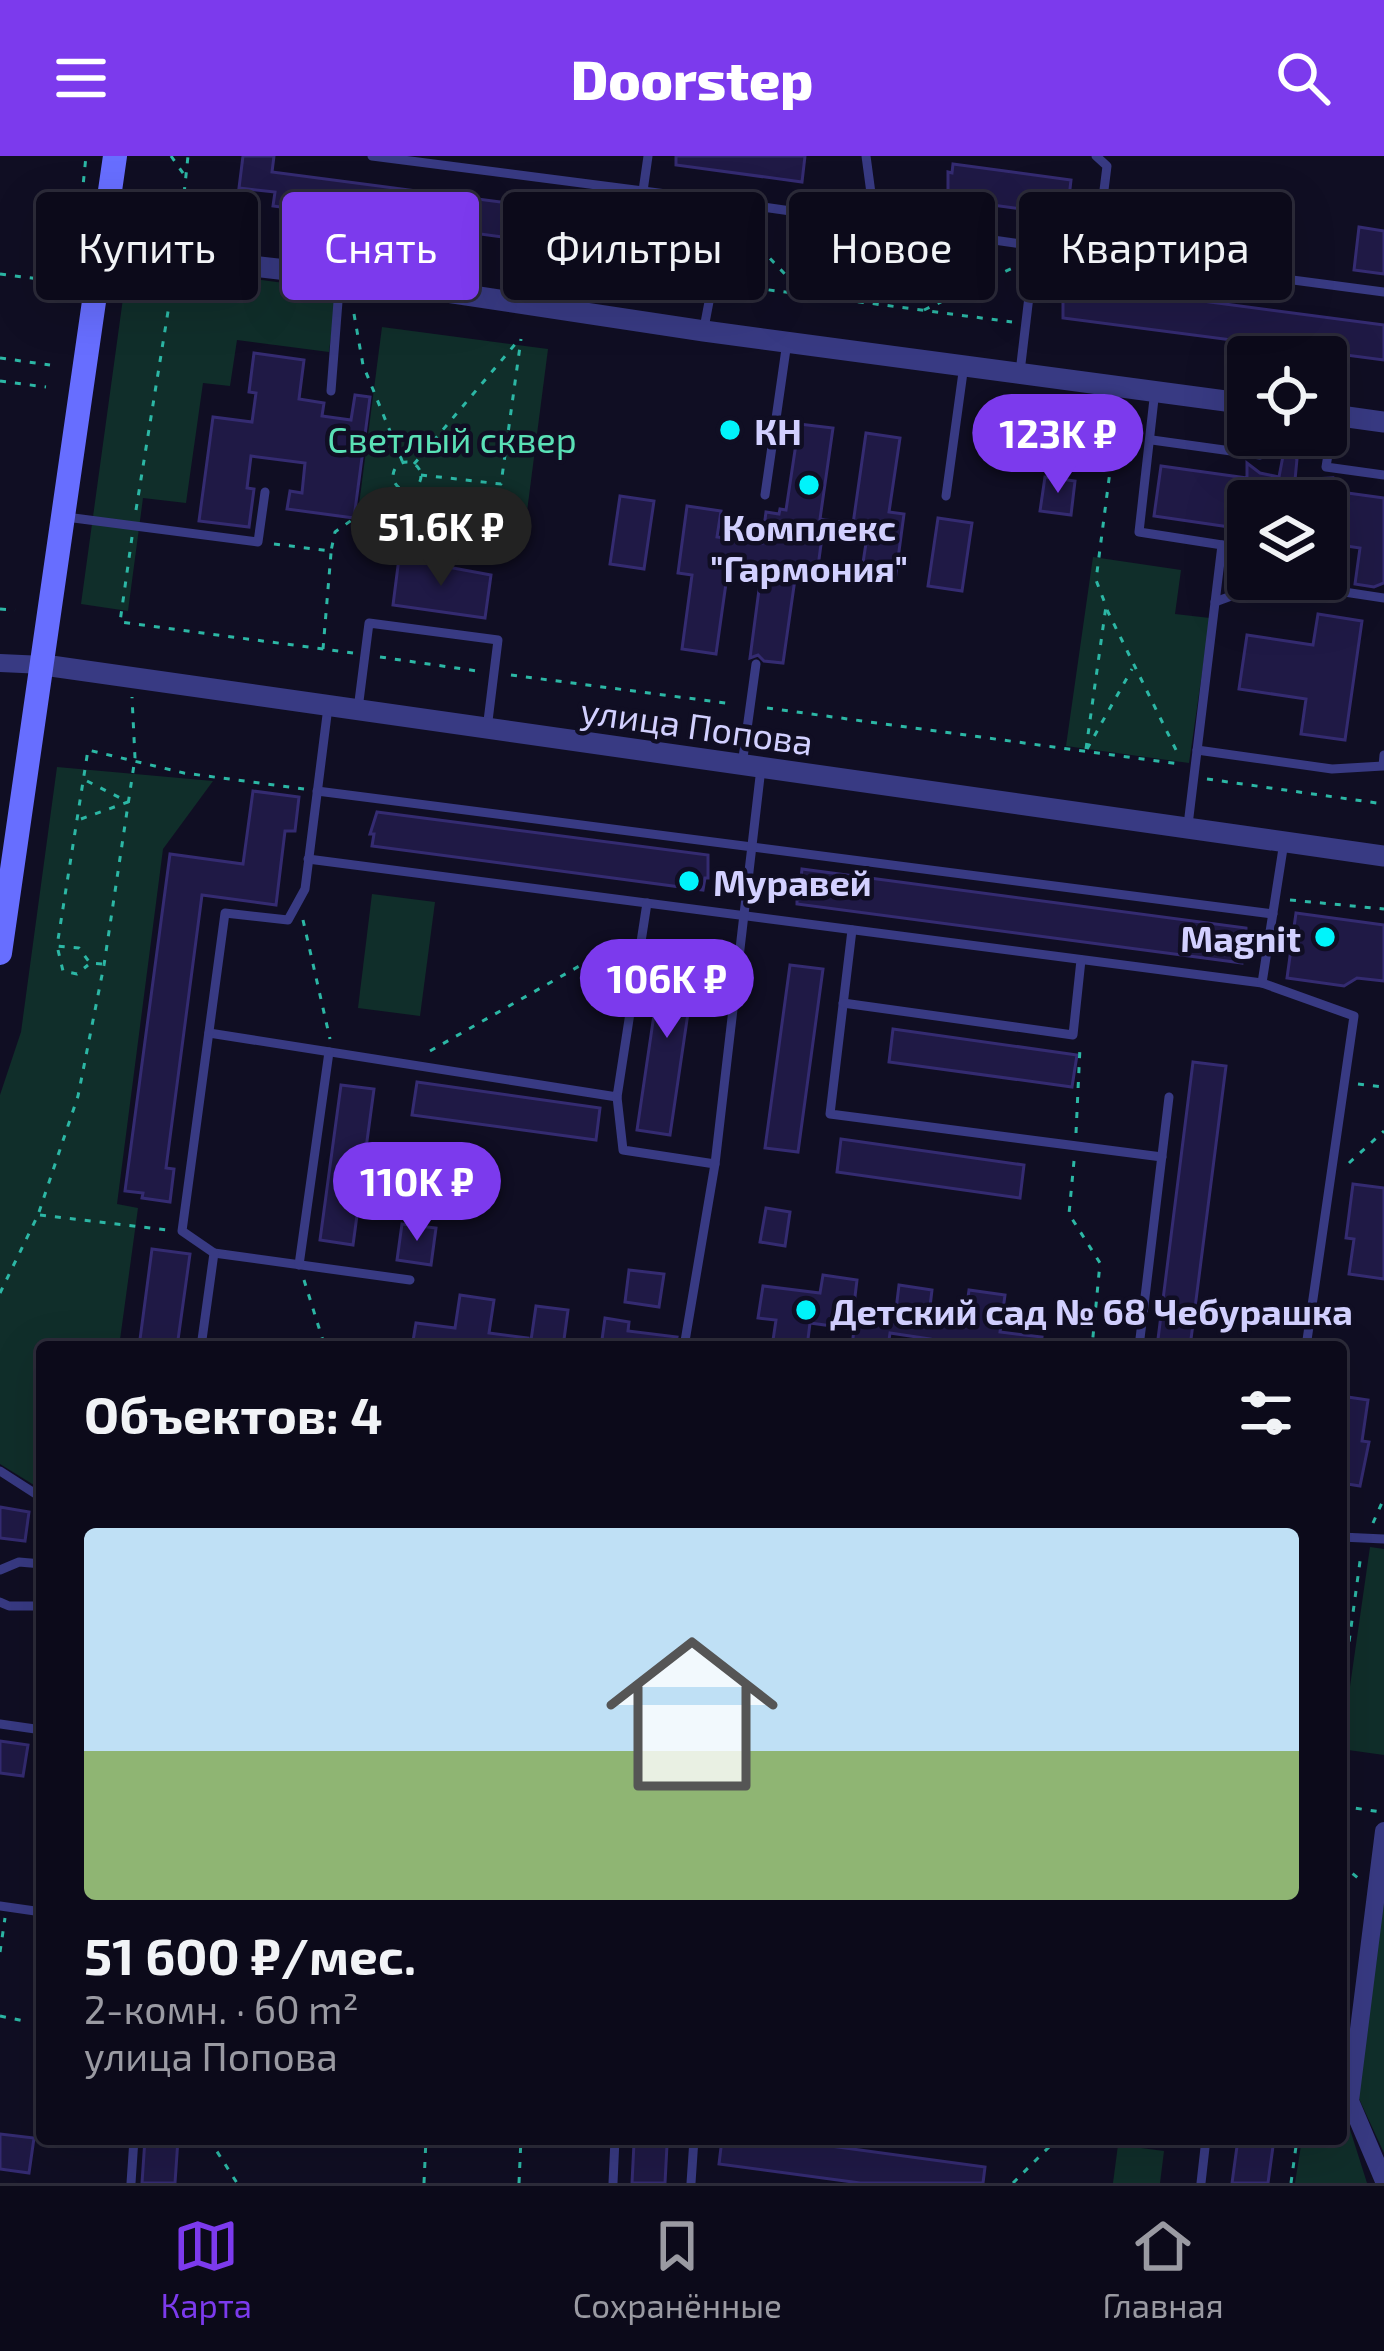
<!DOCTYPE html>
<html lang="ru">
<meta charset="utf-8">
<style>
body{margin:0;font-family:"Exo 2",sans-serif;background:#151323;color:#f1f3f6;height:100vh;display:flex;flex-direction:column;font-size:45px;white-space:nowrap}
*{box-sizing:border-box;margin:0}
p{font-size:39px;color:#9a9aa2}
.icon{flex:none;width:66px;height:66px;fill:none;stroke:currentColor;stroke-width:2;stroke-linecap:round;stroke-linejoin:round}
.map{position:relative;flex:1;overflow:hidden}
.side{position:absolute;left:36px;top:1185px;width:1311px;height:804px;display:flex;flex-direction:column;background:#0c0a1a;border-radius:12px;box-shadow:0 12px 48px #0002,0 0 0 3px #2c2b39}
.side>*{flex:none}
.top-card{position:absolute;left:36px;top:36px;width:1314px;height:108px;display:flex;gap:24px}
.fabs{position:absolute;left:1227px;top:180px;display:grid;gap:24px}
.fabs a{display:grid;place-items:center;width:120px;height:120px;border-radius:12px;background:#0c0a1a;box-shadow:0 12px 48px #0002,0 0 0 3px #2c2b39;font-size:60px}
.price{position:absolute;translate:-50% -102px;padding:0 27px;border-radius:42px;background:#7c3aed;color:#fff;font-size:39px;line-height:78px;filter:drop-shadow(0 3px 6px #0008)}
.price::after{content:'';position:absolute;left:50%;top:72px;width:36px;height:27px;margin-left:-18px;background:inherit;clip-path:polygon(0 0,100% 0,50% 100%)}
.price.active{background:#222;color:#fff}
ul{padding:0;list-style:none}
li{display:grid;align-content:center;gap:24px;height:636px;padding:0 48px}
li span{display:grid;place-items:center;height:372px;border-radius:12px;color:#555}
li>.icon{margin-inline-start:auto}
span .icon{width:216px;height:216px;fill:#fffc;stroke-width:1}
li b{font-size:51px}
h2{display:flex;justify-content:space-between;align-items:center;height:144px;padding:0 48px;font-size:51px}
.chip{padding:0 42px;border-radius:12px;background:#0c0a1a;box-shadow:0 12px 48px #0002,0 0 0 3px #2c2b39;font-size:42px;line-height:108px}
.chip.active{background:#7c3aed;color:#fff}
header{display:flex;justify-content:space-between;align-items:center;height:156px;padding:0 48px;background:#7c3aed;color:#fff;font-size:54px;font-weight:800}
.tabs{display:flex;justify-content:space-around;align-items:center;height:168px;border-top:3px solid #2c2b39;background:#0c0a1a;font-size:33px;color:#9a9aa2}
.tabs a{display:grid;justify-items:center;gap:6px}
.tabs .active{color:#7c3aed}
.map>svg:first-child{display:block}
.green{fill:#102e2a}
.building{fill:#1f1945;stroke:#342b71;stroke-width:3}
.lines{fill:none;stroke-linecap:round;stroke-linejoin:round}
.path{stroke:#2cb7a5;stroke-width:3;stroke-dasharray:6 9;stroke-linecap:butt}
.service{stroke:#383a83;stroke-width:9}
.minor{stroke:#383a83;stroke-width:18}
.tertiary{stroke:#383a83;stroke-width:21}
.secondary{stroke:#676eff;stroke-width:24}
.poi-dot{fill:#00f4fb;stroke:#100e23;stroke-width:4.5}
.labels{text-anchor:middle;dominant-baseline:central;stroke-width:9;stroke-linejoin:round;paint-order:stroke}
.poi-label{font-size:36px;font-weight:bold;fill:#d2d0ff;stroke:#100e23;text-anchor:start}
.park-label{font-size:36px;fill:#5ae1b6;stroke:#100e23}
.street-label{font-size:36px;fill:#d2d0ff;stroke:#100e23}
</style>
<header><svg class="icon" aria-label="menu" viewBox="0 0 24 24"><path d="M4 6h16M4 12h16M4 18h16"/></svg>Doorstep<svg class="icon" aria-label="search" viewBox="0 0 24 24"><circle cx="10" cy="10" r="6"/><path d="M15 15l6 6"/></svg></header>
<div class="map">
<svg width="1384" height="2027" viewBox="0 0 1384 2027">
<rect width="100%" height="100%" fill="#100e23"/>
<g class="green">
<path d="M128,106L337,134L329,196L237,184L230,230L203,227L186,347L143,342L128,455L81,448Z"/>
<path d="M382,171L548,193L522,394L356,372Z"/>
<path d="M1093,401L1181,414L1175,458L1210,462L1189,607L1066,590Z"/>
<path d="M57,611L213,625L163,693L117,1048L138,1052L119,1191H42V1334L0,1308V939L21,876Z"/>
<path d="M372,738L435,746L420,860L358,852Z"/>
<path d="M1370,1391L1384,1393V1599L1341,1593Z"/>
<path d="M1384,1741V1997L1356,1936Z"/>
<path d="M1341,1945L1367,2027H1295L1302,1983H1341Z"/>
<path d="M1118,1989L1164,1995L1160,2027H1113Z"/>
</g>
<g class="building">
<path d="M243,0H274L272,16L660,67L658,85H655L652,101L273,50L275,36L239,32Z"/>
<path d="M676,0H805L802,26L676,9Z"/>
<path d="M953,8L1071,24L1067,59L948,43V16L952,17Z"/>
<path d="M812,71L925,86L924,90L931,91L927,122L909,120L907,134L888,132L878,141L841,136L833,125L815,122L817,108L801,106L805,74L812,75Z"/>
<path d="M1359,71L1384,75V118L1354,114Z"/>
<path d="M1067,127L1384,169V204L1063,162V135L1066,136Z"/>
<path d="M254,197L304,204L299,243L324,247L322,260L351,264L355,239L370,241L354,362L287,353L290,335L302,337L305,307L251,300L247,332L254,333L249,371L199,365L213,261L252,266L256,237L249,236Z"/>
<path d="M799,268L833,272L820,363L853,368L866,277L900,282L889,356L904,358L895,425L861,420L866,387L822,381L817,418L796,416L783,507L764,505L758,499L750,502L762,411L729,406L716,498L682,493L692,419L678,417L687,350L721,355L717,381L762,387L766,356L779,358L780,353L786,354Z"/>
<path d="M1291,298L1297,303L1295,324L1332,322L1326,334L1384,342V427L1374,431L1355,428L1360,392L1326,387V335L1321,345H1248V382L1236,372L1154,360L1161,310L1247,322V307L1260,317L1279,321L1283,300Z"/>
<path d="M1045,321L1075,325L1071,359L1040,355Z"/>
<path d="M620,340L654,345L644,413L610,408Z"/>
<path d="M938,362L972,367L962,435L928,430Z"/>
<path d="M399,402L491,419L485,462L393,449Z"/>
<path d="M1318,458L1362,465L1345,584L1301,578L1306,543L1239,533L1247,479L1313,489Z"/>
<path d="M253,635L299,641L295,675H285L276,749L202,739L166,1012L174,1013L170,1046L142,1042L143,1037L125,1035L170,698L243,708Z"/>
<path d="M377,656L708,699V722H705L703,734L372,690L374,678H370Z"/>
<path d="M802,713L1246,772L1247,795H1243L1242,807L797,748V722H801Z"/>
<path d="M1296,757L1384,769V825L1357,822L1344,830L1287,822Z"/>
<path d="M664,791L697,796L670,979L637,974Z"/>
<path d="M790,809L823,813L798,996L765,992Z"/>
<path d="M893,873L1077,899L1072,931L889,906Z"/>
<path d="M1193,906L1226,910L1190,1191H1157Z"/>
<path d="M417,926L600,952L596,984L412,959Z"/>
<path d="M341,929L374,933L353,1089L320,1084Z"/>
<path d="M841,983L1024,1009L1020,1042L837,1016Z"/>
<path d="M1353,1028L1384,1032V1123L1349,1118L1354,1083L1346,1082Z"/>
<path d="M766,1052L790,1056L785,1090L760,1086Z"/>
<path d="M402,1068L436,1072L431,1109L397,1104Z"/>
<path d="M152,1093L190,1098L177,1191H139Z"/>
<path d="M629,1114L664,1118L659,1151L625,1146Z"/>
<path d="M823,1119L857,1124L853,1157L895,1162L899,1129L932,1134L928,1167L964,1171L969,1134L1005,1139L1000,1176L1042,1181L1041,1191L962,1187V1191H928L930,1183L890,1177L888,1191H852L854,1173L810,1167L807,1191H772L776,1164L758,1162L763,1130L820,1137Z"/>
<path d="M460,1139L494,1144L489,1177L528,1182L527,1191L447,1187L446,1191H412L416,1167L455,1172Z"/>
<path d="M536,1150L568,1154L563,1191H530Z"/>
<path d="M605,1162L629,1166L628,1175L677,1181L675,1191H601Z"/>
<path d="M1341,1240L1368,1244L1362,1285L1369,1286L1360,1330L1341,1327Z"/>
<path d="M0,1351L29,1356L25,1385L0,1382Z"/>
<path d="M0,1585L28,1589L23,1620L0,1617Z"/>
<path d="M0,1978L34,1982L29,2017L0,2013Z"/>
<path d="M145,1983H178L175,2027H142Z"/>
<path d="M722,1983H779L985,2011L983,2027H860L719,2008Z"/>
<path d="M1238,1983H1274L1268,2027H1232Z"/>
<path d="M634,1987L667,1989L665,2027H632Z"/>
</g>
<g class="lines">
<g class="path">
<path d="M171,0L185,20"/>
<path d="M181,67L188,0"/>
<path d="M739,70L803,137"/>
<path d="M0,118L62,126L80,60L86,0"/>
<path d="M791,123L798,73"/>
<path d="M724,128L1012,166"/>
<path d="M937,146L946,90"/>
<path d="M924,154L1019,109"/>
<path d="M354,158L363,209L403,307"/>
<path d="M0,202L50,209"/>
<path d="M0,225L46,231"/>
<circle cx="407" cy="320" r="14"/>
<path d="M414,308L517,186"/>
<path d="M421,319L501,328L521,183"/>
<path d="M136,354L171,137"/>
<path d="M132,381L120,466L353,497"/>
<path d="M274,388L331,395L335,376L398,331"/>
<path d="M0,453L15,454"/>
<path d="M1107,454L1180,602"/>
<path d="M323,493L331,397"/>
<path d="M380,501L477,515"/>
<path d="M511,519L733,548"/>
<path d="M767,552L1179,608"/>
<path d="M1086,593L1106,450L1096,424L1118,253"/>
<path d="M1087,593L1132,513"/>
<path d="M1207,623L1384,648"/>
<path d="M81,663L128,646L85,624"/>
<path d="M1290,744L1384,753"/>
<path d="M303,764L330,883"/>
<path d="M58,794L63,815L77,818L88,809"/>
<path d="M102,808L90,807L79,792L57,790L88,594L184,617L304,633"/>
<path d="M430,895L625,784"/>
<path d="M1358,928L1384,931"/>
<path d="M1076,977L1080,891"/>
<path d="M1074,1005L1069,1058L1100,1107L1092,1191"/>
<path d="M1349,1007L1384,975"/>
<path d="M40,1059L167,1074"/>
<path d="M304,1124L325,1191"/>
<path d="M0,1137L38,1059L78,940L104,809L135,602L132,541"/>
<path d="M1373,1367L1384,1342"/>
<path d="M1341,1545L1361,1398"/>
<path d="M1341,1650L1381,1656"/>
<path d="M1341,1708L1358,1722"/>
<path d="M0,1796L5,1762"/>
<path d="M0,1860L29,1866"/>
<path d="M209,1983L237,2027"/>
<path d="M424,2027L426,1983"/>
<path d="M519,2027L521,1983"/>
<path d="M1013,2027L1057,1983"/>
<path d="M1291,2027L1297,1983"/>
</g>
<g class="service">
<path d="M372,0L728,46L704,172"/>
<path d="M866,0L875,67L1035,90L1020,216"/>
<path d="M1096,0L1107,10L1096,98L1384,136"/>
<path d="M643,35L648,0"/>
<path d="M728,46L875,67"/>
<path d="M1155,234L1139,376L1248,393"/>
<path d="M331,235L340,120"/>
<path d="M1334,261L1326,311L1384,319"/>
<path d="M1152,284L1260,299L1263,279"/>
<path d="M765,339L787,186"/>
<path d="M946,340L964,209"/>
<path d="M66,361L258,386L265,336"/>
<path d="M1326,404L1342,407"/>
<path d="M1215,446L1272,425L1384,442"/>
<path d="M358,553L369,467L498,484L487,573"/>
<path d="M1197,594L1332,613L1383,610L1384,599"/>
<path d="M742,609L756,508"/>
<path d="M317,635L1273,758"/>
<path d="M1188,669L1222,389"/>
<path d="M308,703L1262,827L1354,860L1306,1191"/>
<path d="M852,774L830,958L1162,1001"/>
<path d="M1262,827L1284,686"/>
<path d="M843,847L1073,879L1081,804"/>
<path d="M209,877L617,941L647,747"/>
<path d="M617,941L623,994L715,1008"/>
<path d="M214,1097L410,1124"/>
<path d="M299,1109L329,896"/>
<path d="M201,1191L214,1097L182,1075L225,757L288,764L305,733L328,551"/>
<path d="M684,1191L715,1008L761,612"/>
<path d="M1139,1191L1169,941"/>
<path d="M0,1315L42,1342"/>
<path d="M1341,1381L1384,1383"/>
<path d="M0,1414L19,1406L42,1408"/>
<path d="M0,1446L9,1450H42"/>
<path d="M0,1568L42,1574"/>
<path d="M0,1750L42,1756"/>
<path d="M42,1864V1869"/>
<path d="M957,1983L982,1986"/>
<path d="M131,2027L134,1983"/>
<path d="M613,2027L615,1983"/>
<path d="M691,2027L694,1983"/>
<path d="M1201,2027L1206,1983"/>
</g>
<g class="minor">
<path d="M0,507L44,509"/>
<path d="M1384,1675L1350,1945L1384,2025"/>
</g>
<g class="tertiary">
<path d="M103,93L340,120L704,175L1248,248"/>
<path d="M1326,258L1384,266"/>
<path d="M44,509L1384,700"/>
</g>
<path class="secondary" d="M0,797L115,0"/>
</g>
<g class="poi-dot">
<circle cx="730" cy="274" r="12"/>
<circle cx="809" cy="329" r="12"/>
<circle cx="689" cy="725" r="12"/>
<circle cx="1325" cy="781" r="12"/>
<circle cx="806" cy="1154" r="12"/>
</g>
<g class="labels">
<g class="poi-label">
<text x="754" y="274">КН</text>
<text x="809" y="370" text-anchor="middle">Комплекс<tspan x="809" dy="41">"Гармония"</tspan></text>
<text x="713" y="725">Муравей</text>
<text x="1301" y="781" text-anchor="end">Magnit</text>
<text x="830" y="1154">Детский сад № 68 Чебурашка</text>
</g>
<g class="park-label">
<text x="452" y="282">Светлый сквер</text>
</g>
<g class="street-label">
<text transform="translate(697 569) rotate(8)">улица Попова</text>
</g>
</g>
</svg>
<div class="fabs">
<a><svg class="icon" aria-label="locate" viewBox="0 0 24 24"><circle cx="12" cy="12" r="6"/><path d="M12 2v4M12 18v4M2 12h4M18 12h4"/></svg></a>
<a><svg class="icon" aria-label="layers" viewBox="0 0 24 24"><path d="M12 4l9 5-9 5-9-5zM3 14l9 5 9-5"/></svg></a>
</div>
<b class="price" style="left:1058px;top:340px">123K ₽</b>
<b class="price active" style="left:441px;top:433px">51.6K ₽</b>
<b class="price" style="left:667px;top:885px">106K ₽</b>
<b class="price" style="left:417px;top:1088px">110K ₽</b>
<div class="top-card">
<a class="chip">Купить</a>
<a class="chip active">Снять</a>
<a class="chip">Фильтры</a>
<a class="chip">Новое</a>
<a class="chip">Квартира</a>
</div>
<section class="side">
<h2>Объектов: 4<svg class="icon" aria-label="filters" viewBox="0 0 24 24"><path d="M4 7h16M4 17h16"/><circle cx="9" cy="7" r="2"/><circle cx="15" cy="17" r="2"/></svg></h2>
<ul>
<li><span style="background:linear-gradient(#bfe0f5 60%,#8fb573 0)"><svg class="icon" aria-label="home" viewBox="0 0 24 24"><path d="M3 11l9-7 9 7M6 9v11h12V9"/></svg></span><div><b>51 600 ₽/мес.</b><p>2-комн. · 60 m²</p><p>улица Попова</p></div></li>
</ul>
</section>
</div>
<nav class="tabs">
<a class="active"><svg class="icon" aria-label="map" viewBox="0 0 24 24"><path d="M3 6l6-2 6 2 6-2v14l-6 2-6-2-6 2zM9 4v14M15 6v14"/></svg>Карта</a>
<a><svg class="icon" aria-label="saved" viewBox="0 0 24 24"><path d="M7 4h10v16l-5-4-5 4z"/></svg>Сохранённые</a>
<a><svg class="icon" aria-label="home" viewBox="0 0 24 24"><path d="M3 11l9-7 9 7M6 9v11h12V9"/></svg>Главная</a>
</nav>
